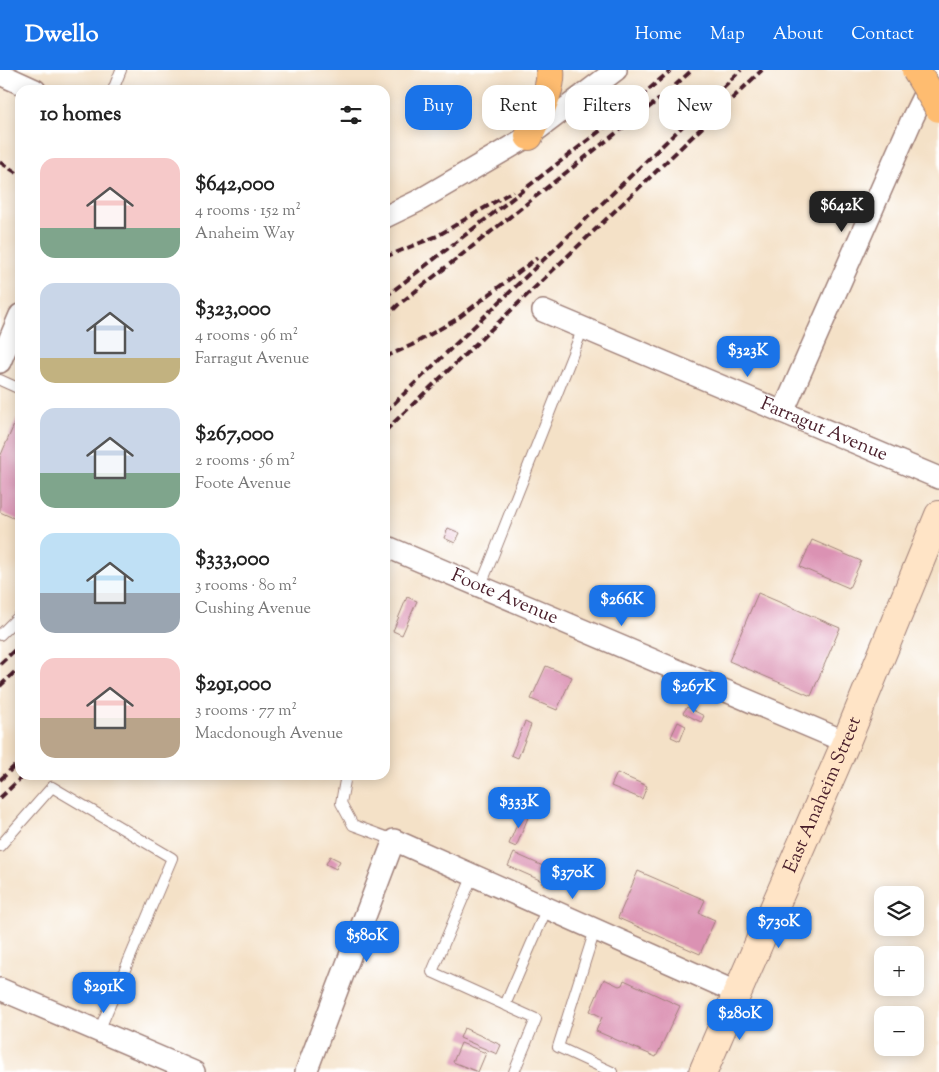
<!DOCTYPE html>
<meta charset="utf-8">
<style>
body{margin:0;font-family:"Sorts Mill Goudy",serif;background:#f2f2f2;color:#222;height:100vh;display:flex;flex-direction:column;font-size:19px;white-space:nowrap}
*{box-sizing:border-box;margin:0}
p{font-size:16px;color:#767676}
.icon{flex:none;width:28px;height:28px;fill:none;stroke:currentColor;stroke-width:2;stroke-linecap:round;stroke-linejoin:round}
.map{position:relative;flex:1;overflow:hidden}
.panel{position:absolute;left:15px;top:15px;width:375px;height:695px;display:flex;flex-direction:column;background:#fff;border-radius:15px;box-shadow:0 2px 12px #0003}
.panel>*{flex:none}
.hud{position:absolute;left:405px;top:15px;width:459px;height:45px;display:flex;gap:10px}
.controls{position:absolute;left:874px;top:816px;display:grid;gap:10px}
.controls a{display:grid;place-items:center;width:50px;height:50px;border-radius:10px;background:#fff;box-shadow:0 2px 12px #0003;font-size:25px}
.price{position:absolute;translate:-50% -42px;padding:0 11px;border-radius:10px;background:#1a73e8;color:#fff;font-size:16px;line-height:32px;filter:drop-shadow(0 1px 2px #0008)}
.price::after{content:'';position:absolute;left:50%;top:30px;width:15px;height:11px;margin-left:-8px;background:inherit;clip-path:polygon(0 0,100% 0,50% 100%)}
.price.selected{background:#222;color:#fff}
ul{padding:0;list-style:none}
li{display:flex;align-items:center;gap:15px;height:125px;padding:0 25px}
li span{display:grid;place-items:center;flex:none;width:140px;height:100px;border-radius:15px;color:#555}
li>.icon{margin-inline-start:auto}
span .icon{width:60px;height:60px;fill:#fffc;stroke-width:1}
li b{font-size:21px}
h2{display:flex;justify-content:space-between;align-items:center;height:60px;padding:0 25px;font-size:21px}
.tag{padding:0 18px;border-radius:15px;background:#fff;box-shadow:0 2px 12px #0003;font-size:18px;line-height:45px}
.tag.selected{background:#1a73e8;color:#fff}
header{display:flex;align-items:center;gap:30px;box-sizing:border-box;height:70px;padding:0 25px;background:#1a73e8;color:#fff}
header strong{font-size:24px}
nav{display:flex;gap:28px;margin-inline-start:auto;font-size:18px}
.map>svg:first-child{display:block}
.building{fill:#db92b3}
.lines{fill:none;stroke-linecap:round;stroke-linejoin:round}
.lane-casing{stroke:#9f8079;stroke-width:12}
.street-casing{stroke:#9f8079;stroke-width:24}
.secondary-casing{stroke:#9f8079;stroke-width:30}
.highway-casing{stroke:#9f8079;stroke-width:30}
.lane{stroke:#fff;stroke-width:10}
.street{stroke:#fff;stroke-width:21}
.secondary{stroke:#ffe4c6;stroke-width:28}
.highway{stroke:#febc70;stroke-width:28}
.rail{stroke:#4a1f2b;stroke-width:4;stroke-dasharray:8 4;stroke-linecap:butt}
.highway-bridge-casing{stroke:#9f8079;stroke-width:30;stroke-linecap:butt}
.highway-bridge{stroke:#febc70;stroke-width:28}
.labels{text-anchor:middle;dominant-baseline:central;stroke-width:5;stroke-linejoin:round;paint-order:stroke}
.street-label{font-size:19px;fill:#4a1f2b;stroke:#fff}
</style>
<header>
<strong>Dwello</strong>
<nav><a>Home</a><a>Map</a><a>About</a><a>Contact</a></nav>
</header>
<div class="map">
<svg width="939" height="1002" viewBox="0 0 939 1002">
<rect width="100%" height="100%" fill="#fff"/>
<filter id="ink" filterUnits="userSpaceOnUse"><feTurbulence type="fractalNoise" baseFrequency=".02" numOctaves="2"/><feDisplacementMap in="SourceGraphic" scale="10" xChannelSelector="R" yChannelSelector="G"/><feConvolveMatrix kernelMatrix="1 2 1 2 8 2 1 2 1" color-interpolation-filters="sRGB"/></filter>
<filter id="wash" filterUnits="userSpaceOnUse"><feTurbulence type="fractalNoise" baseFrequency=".0096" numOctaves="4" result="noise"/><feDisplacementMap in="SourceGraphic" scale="20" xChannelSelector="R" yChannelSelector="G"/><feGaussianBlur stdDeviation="1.12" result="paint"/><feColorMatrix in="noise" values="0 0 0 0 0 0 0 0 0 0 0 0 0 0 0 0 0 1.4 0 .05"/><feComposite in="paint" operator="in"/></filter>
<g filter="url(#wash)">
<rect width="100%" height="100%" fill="#f4e1c7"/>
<g id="blocks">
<g class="building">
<path d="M17,348L20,349V451L0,442V387Z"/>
<path d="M448,458L460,463L455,473L444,468Z"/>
<path d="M812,470L861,491L849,518L800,497Z"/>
<path d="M758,523L840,558L811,626L729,591Z"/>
<path d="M407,527L417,531L402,565L393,561Z"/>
<path d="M546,596L572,607L557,640L531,629Z"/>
<path d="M687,637L704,646L701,652L683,643Z"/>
<path d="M525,652L531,655L518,688L511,685Z"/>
<path d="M678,652L686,656L680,671L671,667Z"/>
<path d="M617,703L647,716L642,729L611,716Z"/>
<path d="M522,742L529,745L516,777L509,774Z"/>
<path d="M514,783L554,801L547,816L541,813L542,811L508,796Z"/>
<path d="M330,786L340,791L336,799L326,794Z"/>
<path d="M638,801L705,830L699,843L715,850L700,884L618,848Z"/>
<path d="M604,909L619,916L622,915L624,910L680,936L656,987L596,961L602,947L590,941Z"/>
<path d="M464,958L501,975L497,984L460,968Z"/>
<path d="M461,973L486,983L478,1002L453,992Z"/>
</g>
</g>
</g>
<g filter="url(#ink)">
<use href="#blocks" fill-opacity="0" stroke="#9f8079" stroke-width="1"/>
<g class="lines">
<defs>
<g id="lane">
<path d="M113,20L121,0"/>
<path d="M0,310L20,319"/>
<path d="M480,517L490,493L583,258"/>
<path d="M0,565L20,545"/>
<path d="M346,705L341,733L353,755L394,770"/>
<path d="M0,776L52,717L172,788L99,961"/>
<path d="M473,805L432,902L505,935"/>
<path d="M595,860L558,977L612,1002"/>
<path d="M514,1002L536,949L505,935L547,838"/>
</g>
<g id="street">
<path d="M0,4L35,20"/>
<path d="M385,147L418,131L529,66L616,0"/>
<path id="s1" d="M543,241L939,408"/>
<path d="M0,292L20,245"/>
<path d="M783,342L913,47L936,0"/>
<path id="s2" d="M385,476L846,672"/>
<path d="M0,919L194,1002"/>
<path d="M306,1002L394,770L738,923"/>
</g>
<g id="secondary">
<path id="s3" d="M703,1002L846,672L939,445"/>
</g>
<path id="highway" d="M529,66C536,48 553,19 550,0"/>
</defs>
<use href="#lane" class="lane-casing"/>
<use href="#street" class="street-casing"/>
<use href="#secondary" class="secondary-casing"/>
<use href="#highway" class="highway-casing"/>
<use href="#lane" class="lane"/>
<use href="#street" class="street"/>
<use href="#secondary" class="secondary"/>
<use href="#highway" class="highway"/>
<g class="rail">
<path d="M0,92L20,105"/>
<path d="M385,187L437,166L513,121"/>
<path d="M385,227L614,50L671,0"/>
<path d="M385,248L398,235L667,23L692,0"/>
<path d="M385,287L412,275L457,249L537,188"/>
<path d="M385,342L741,0"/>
<path d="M385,361L762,0"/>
<path d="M0,594L20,575"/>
<path d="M0,616L20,597"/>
<path d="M0,710L20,691"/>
<path d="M0,728L24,705"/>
</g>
<defs>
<path id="highway-bridge" d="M916,0L939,38"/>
</defs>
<use href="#highway-bridge" class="highway-bridge-casing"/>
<use href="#highway-bridge" class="highway-bridge"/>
</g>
</g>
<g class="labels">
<g class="street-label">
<text stroke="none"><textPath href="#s1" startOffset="305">Farragut Avenue</textPath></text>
<text stroke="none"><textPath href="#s2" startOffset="130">Foote Avenue</textPath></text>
<text stroke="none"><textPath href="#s3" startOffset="302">East Anaheim Street</textPath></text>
</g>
</g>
</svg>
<div class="controls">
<a><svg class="icon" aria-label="layers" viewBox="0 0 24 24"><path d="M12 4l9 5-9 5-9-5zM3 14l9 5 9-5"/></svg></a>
<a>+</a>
<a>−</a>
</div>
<b class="price selected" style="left:842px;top:163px">$642K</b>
<b class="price" style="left:748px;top:308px">$323K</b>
<b class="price" style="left:622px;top:557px">$266K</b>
<b class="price" style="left:694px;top:644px">$267K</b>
<b class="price" style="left:519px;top:759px">$333K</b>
<b class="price" style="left:573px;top:830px">$370K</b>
<b class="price" style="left:779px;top:879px">$730K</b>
<b class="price" style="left:367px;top:893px">$580K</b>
<b class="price" style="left:104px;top:944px">$291K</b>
<b class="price" style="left:740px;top:971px">$280K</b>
<div class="hud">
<a class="tag selected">Buy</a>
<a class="tag">Rent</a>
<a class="tag">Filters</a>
<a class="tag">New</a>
</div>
<section class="panel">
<h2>10 homes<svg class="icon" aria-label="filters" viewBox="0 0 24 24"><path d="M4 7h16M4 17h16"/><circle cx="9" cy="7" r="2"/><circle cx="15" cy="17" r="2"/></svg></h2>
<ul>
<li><span style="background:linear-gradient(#f6c9c9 70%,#7fa58c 0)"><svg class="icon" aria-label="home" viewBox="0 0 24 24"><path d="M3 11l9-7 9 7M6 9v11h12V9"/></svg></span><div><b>$642,000</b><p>4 rooms · 152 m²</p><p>Anaheim Way</p></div></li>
<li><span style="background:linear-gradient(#c9d6e8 75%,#c2b280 0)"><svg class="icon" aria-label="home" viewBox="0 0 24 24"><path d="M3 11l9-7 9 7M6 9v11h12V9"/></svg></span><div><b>$323,000</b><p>4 rooms · 96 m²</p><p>Farragut Avenue</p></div></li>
<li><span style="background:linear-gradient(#c9d6e8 65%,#7fa58c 0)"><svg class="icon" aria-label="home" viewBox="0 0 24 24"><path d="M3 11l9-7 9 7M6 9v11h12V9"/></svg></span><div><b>$267,000</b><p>2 rooms · 56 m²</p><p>Foote Avenue</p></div></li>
<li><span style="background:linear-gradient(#bfe0f5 60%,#9aa5b1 0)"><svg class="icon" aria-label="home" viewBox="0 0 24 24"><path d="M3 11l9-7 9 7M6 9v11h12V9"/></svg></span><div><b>$333,000</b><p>3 rooms · 80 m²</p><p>Cushing Avenue</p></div></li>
<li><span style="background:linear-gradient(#f6c9c9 60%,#b9a48a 0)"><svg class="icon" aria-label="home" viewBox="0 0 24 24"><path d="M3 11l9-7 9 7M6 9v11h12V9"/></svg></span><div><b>$291,000</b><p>3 rooms · 77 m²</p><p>Macdonough Avenue</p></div></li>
</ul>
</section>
</div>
